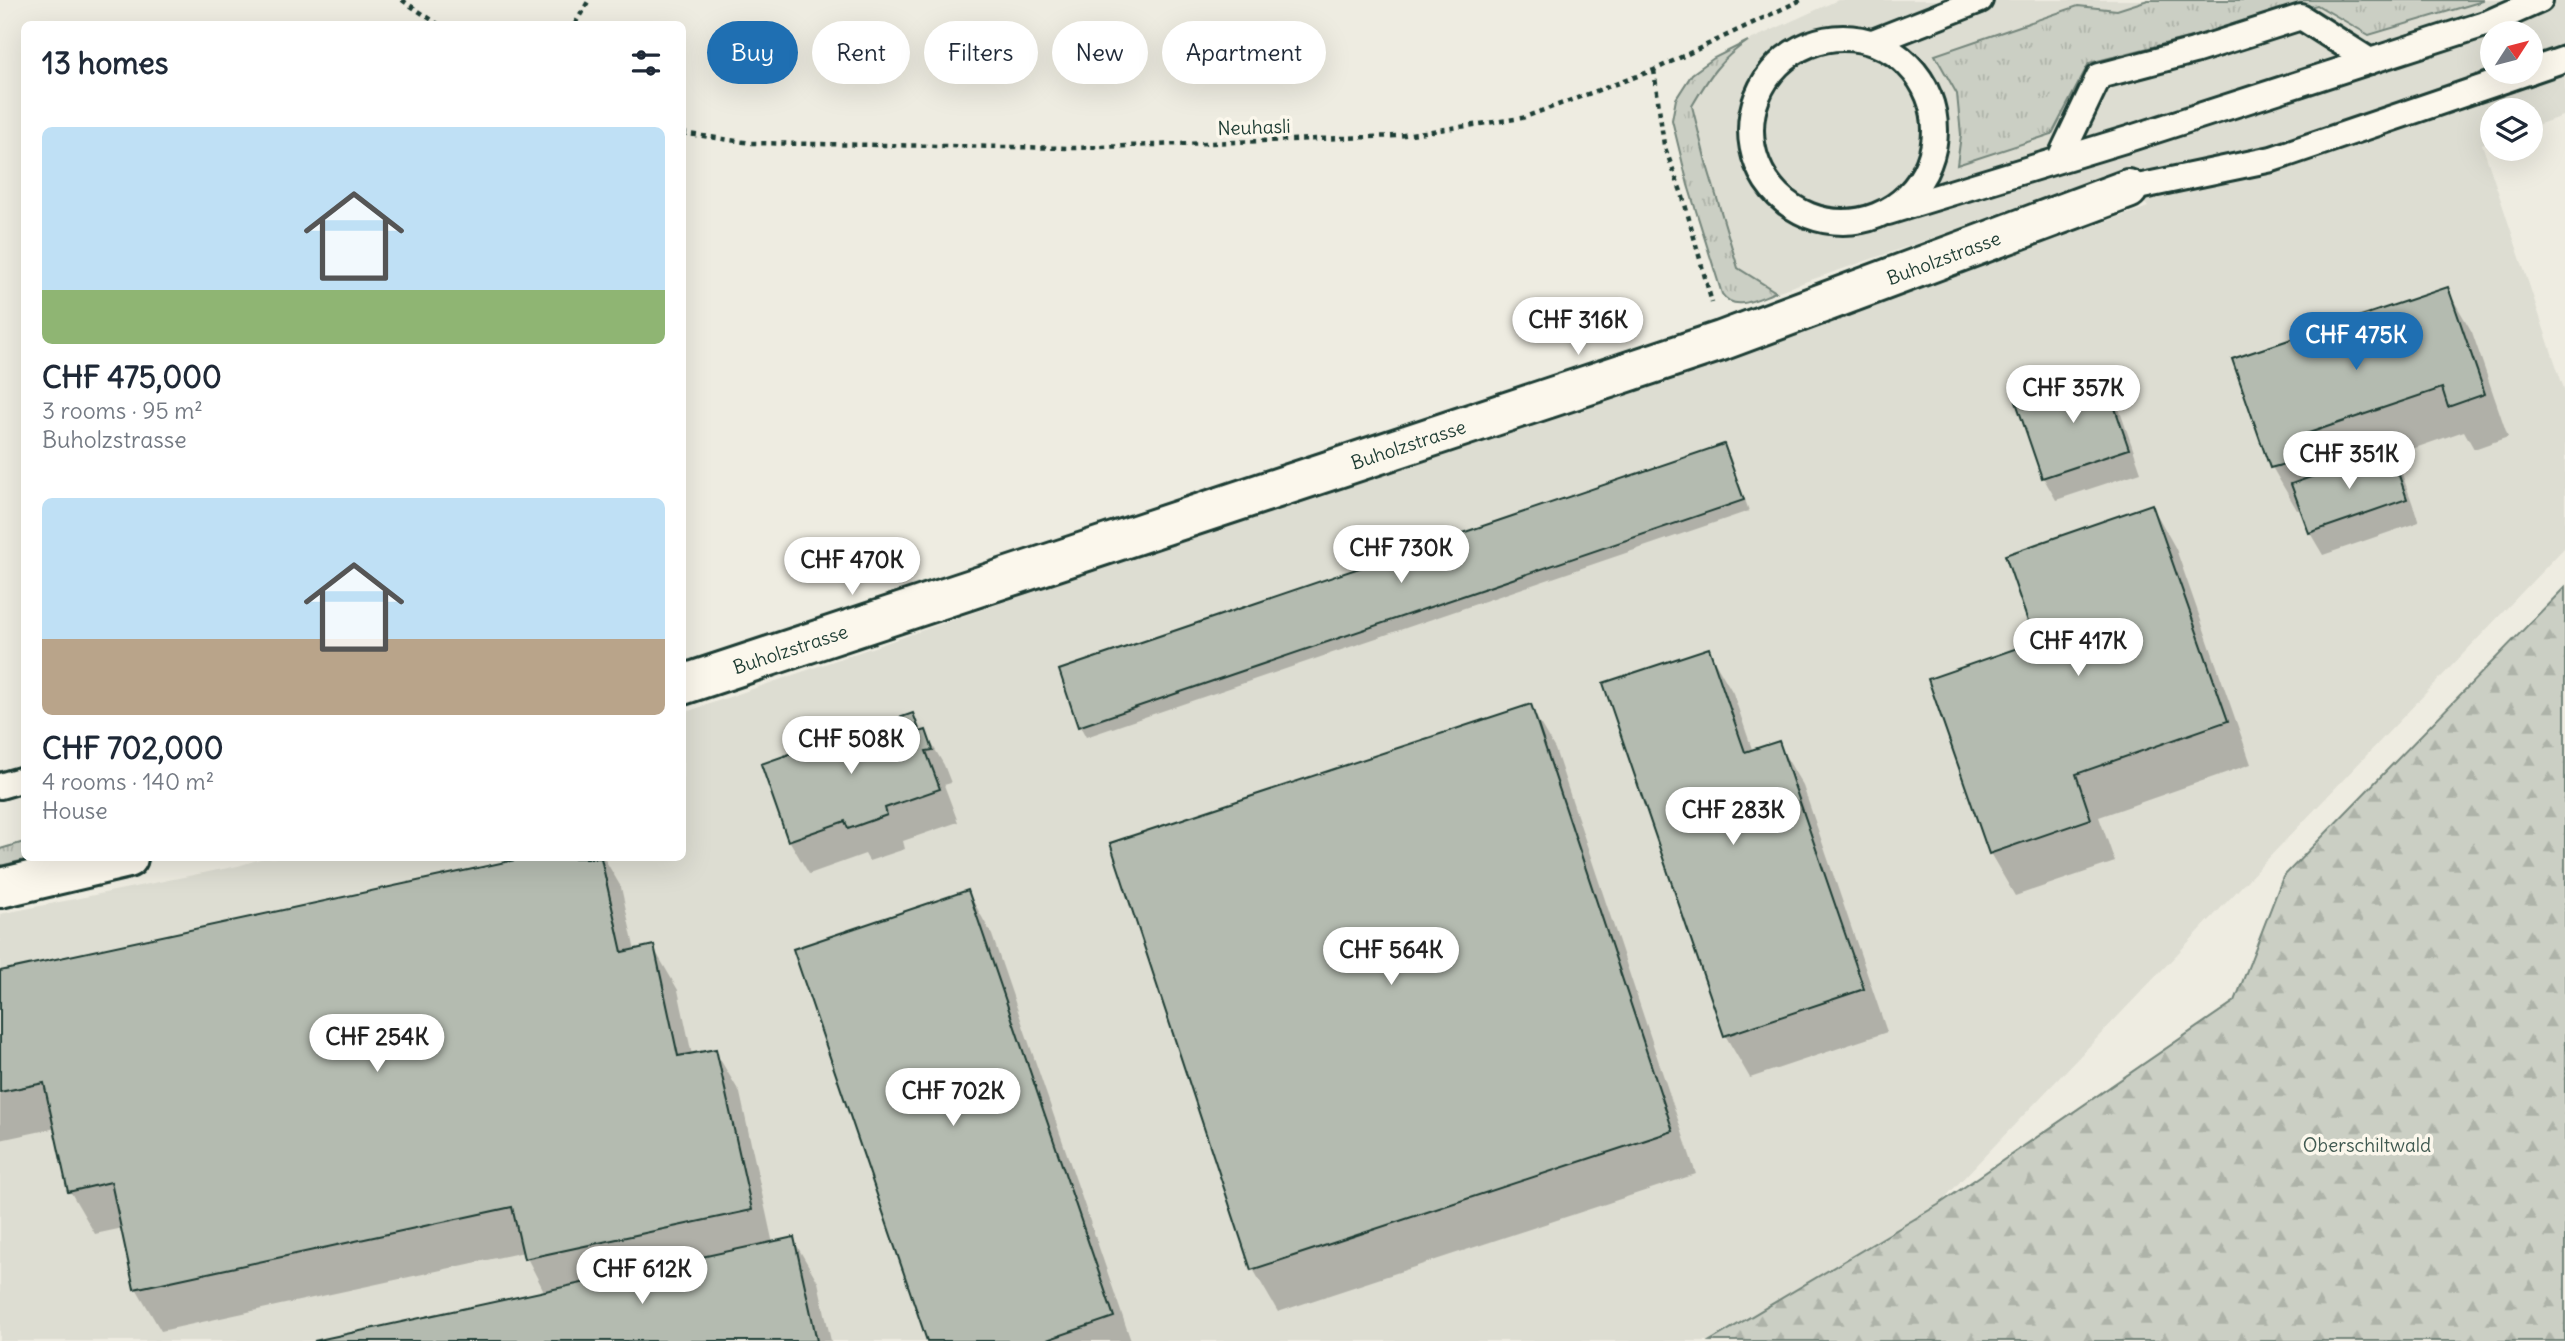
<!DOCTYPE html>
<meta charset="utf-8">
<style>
body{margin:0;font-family:Delius,sans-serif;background:#f2f2f3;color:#1f2937;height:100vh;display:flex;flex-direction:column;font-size:26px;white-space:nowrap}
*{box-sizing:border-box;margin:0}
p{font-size:23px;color:#747a83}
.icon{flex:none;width:38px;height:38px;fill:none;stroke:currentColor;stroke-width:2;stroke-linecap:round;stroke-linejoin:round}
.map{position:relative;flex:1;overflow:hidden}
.panel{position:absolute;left:21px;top:21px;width:665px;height:840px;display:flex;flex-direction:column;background:#fff;border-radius:10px;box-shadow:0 7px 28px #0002}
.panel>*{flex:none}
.guide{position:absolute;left:707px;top:21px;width:665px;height:63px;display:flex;gap:14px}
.needle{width:46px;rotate:54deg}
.buttons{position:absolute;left:2480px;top:21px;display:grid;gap:14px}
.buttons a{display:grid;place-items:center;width:63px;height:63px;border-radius:50%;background:#fff;box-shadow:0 7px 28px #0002;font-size:35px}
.price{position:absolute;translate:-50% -60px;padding:0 16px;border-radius:24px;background:#fff;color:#222;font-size:23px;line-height:46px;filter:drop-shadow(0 2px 4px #0008)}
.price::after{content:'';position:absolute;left:50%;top:42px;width:21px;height:16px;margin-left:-10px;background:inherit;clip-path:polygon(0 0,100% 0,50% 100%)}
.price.selected{background:#1f6fb2;color:#fff}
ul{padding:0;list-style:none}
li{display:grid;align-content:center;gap:14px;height:371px;padding:0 21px}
li span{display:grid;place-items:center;height:217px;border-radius:10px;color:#555}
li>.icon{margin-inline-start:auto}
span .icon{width:126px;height:126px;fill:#fffc;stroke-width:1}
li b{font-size:30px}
h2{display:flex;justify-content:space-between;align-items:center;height:84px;padding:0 21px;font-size:30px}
.pill{padding:0 24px;border-radius:32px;background:#fff;box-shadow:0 7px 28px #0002;font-size:24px;line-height:63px}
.pill.selected{background:#1f6fb2;color:#fff}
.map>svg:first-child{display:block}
.built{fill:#ddddd2;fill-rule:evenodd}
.grass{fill:url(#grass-tufts);stroke:#75867c;stroke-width:2}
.forest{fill:url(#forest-firs);stroke:#75867c;stroke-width:2}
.shadow{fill:#0003}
.building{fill:#b4bbb0;stroke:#1f3d34;stroke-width:2}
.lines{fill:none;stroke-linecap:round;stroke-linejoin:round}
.lane-casing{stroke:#1f3d34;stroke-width:30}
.street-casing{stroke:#1f3d34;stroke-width:44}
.path{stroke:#1f3d34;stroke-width:4.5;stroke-dasharray:5 5;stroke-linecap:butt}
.lane{stroke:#fbf7ec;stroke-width:24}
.street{stroke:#fbf7ec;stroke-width:38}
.labels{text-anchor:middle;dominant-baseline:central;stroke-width:7;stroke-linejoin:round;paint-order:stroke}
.street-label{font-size:19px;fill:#1f3d34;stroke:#fbf7ec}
.park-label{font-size:19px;fill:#415a51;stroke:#fbf7ec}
</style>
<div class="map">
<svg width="2565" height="1341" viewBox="0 0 2565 1341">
<defs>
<pattern id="grass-tufts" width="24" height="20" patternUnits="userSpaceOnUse" patternTransform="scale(1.75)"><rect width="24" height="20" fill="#cbcfc4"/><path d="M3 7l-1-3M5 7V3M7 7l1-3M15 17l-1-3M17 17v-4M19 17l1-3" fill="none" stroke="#aeb3a9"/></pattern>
<pattern id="forest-firs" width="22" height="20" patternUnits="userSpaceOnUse" patternTransform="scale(1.75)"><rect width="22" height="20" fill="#cbcfc4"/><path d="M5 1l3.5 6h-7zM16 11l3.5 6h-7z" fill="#aeb3a9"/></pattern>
</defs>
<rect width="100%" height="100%" fill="#eeece1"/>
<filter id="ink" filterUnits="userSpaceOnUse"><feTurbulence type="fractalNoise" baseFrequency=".0143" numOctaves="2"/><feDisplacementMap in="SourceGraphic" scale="14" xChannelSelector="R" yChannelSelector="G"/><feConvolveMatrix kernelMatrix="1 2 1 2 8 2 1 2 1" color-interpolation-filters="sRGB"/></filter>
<g filter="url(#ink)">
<path class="built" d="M1838,0H2565V115L2531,127L2530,110H2492V140L2482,144L2565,392V547L1938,1205L1710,1341H0V914L238,866L263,858H682L683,713L2148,207L2120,173L1776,292L1738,268L1706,162L1692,106L1713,72L1728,54L1748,41ZM2492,33H2530V72H2492Z"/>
<g class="grass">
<path d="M2148,0H2483V1L2369,35L2317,5L2089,63L2052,134L1957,165L1961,135L1957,94L1935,55L2078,6L2117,10Z"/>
<path d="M1748,41C1719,60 1709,77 1692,106L1706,162L1738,268L1776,292C1758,298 1735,313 1722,294L1688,185L1672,120L1676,99L1692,74L1714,58Z"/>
<path d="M24,842V858H33L0,866V849Z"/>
</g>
<path class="forest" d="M2565,587V1341H1710L1938,1205L2235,1001L2283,877Z"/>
<g class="shadow">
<path d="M2447,289L2472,332L2508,437L2474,449L2464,431L2392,456L2402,474L2419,522L2323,555L2310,533L2302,509L2297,510L2272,467L2234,360Z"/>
<path d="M2102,375L2115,397L2141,472L2056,500L2043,477Z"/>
<path d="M1723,446L1730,457L1749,511L1086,737L1080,726Z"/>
<path d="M2152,506L2176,549L2251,764L2099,817L2115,862L2015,896L1990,853L2037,643Z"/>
<path d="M1708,650L1733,693L1753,752L1778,743L1803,786L1887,1032L1750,1078L1725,1035Z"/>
<path d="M1530,706L1555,749L1696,1174L1278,1312L1253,1269L1112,845Z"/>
<path d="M912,715L922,733L925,732L944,765L951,783L944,785L958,822L903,841L905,849L869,861L865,854L809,874L789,840L875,729Z"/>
<path d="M532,858H604L621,887L635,951L653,947L678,990L692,1055L715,1051L740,1093L773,1244L793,1239L818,1282L831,1341H323L545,1293L524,1252L161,1331L136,1288L123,1228L95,1234L70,1191L56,1128L0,1140V973Z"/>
<path d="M968,892L992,935L1131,1341H929Z"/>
</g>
<g class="building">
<path d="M2448,287L2485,394L2448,407L2442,388L2303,435L2308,458L2270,468L2232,359Z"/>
<path d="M2103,373L2129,449L2042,478L2016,402Z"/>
<path d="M1724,444L1744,500L1078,727L1059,670Z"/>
<path d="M2390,449L2407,499L2309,533L2291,484Z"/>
<path d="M2152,504L2228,721L2076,774L2091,819L1989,854L1928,679L2035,642L2005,555Z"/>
<path d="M1709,648L1745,752L1779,741L1864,989L1724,1036L1603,683Z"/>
<path d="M1531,704L1673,1131L1251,1270L1110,843Z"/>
<path d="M913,713L920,732L926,730L933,750L926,751L940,789L885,808L887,815L848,829L845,821L788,841L761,764L835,738L833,731L871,718L874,727Z"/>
<path d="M524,858H601L622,952L654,945L678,1056L716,1049L752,1210L524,1259L512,1207L134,1289L111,1182L68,1192L44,1083L0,1092V971Z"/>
<path d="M968,890L1114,1317L1044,1341H927L793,949Z"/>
<path d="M794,1237L817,1341H314Z"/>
</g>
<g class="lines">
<defs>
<g id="lane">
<circle cx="1843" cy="130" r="92"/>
<path d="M1873,42L1980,0"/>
<path d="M2530,71L2565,59"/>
<path d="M2060,158L2099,76L2194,51L2301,17L2370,61"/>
<path d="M2128,189L2272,159L2528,72"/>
<path d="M1888,212L2128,139L2488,23L2540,0"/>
<path d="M0,786L24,779"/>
</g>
<g id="street">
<path id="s1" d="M682,685L1721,341L2128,189"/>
<path d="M0,888L128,858"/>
</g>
</defs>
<use href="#lane" class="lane-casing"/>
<use href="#street" class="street-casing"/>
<g class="path">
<path d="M402,0L438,24"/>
<path d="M575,24L589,0"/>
<path d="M1654,70L1664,145L1683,197L1712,303"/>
<path d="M682,133L751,143L1073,148L1397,136L1522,118L1654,70L1801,0"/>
</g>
<use href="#lane" class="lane"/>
<use href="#street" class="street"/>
</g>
</g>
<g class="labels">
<g class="street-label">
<text transform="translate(1254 127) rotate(-2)">Neuhasli</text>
<text stroke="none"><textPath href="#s1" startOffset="1332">Buholzstrasse</textPath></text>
<text stroke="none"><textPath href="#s1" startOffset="765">Buholzstrasse</textPath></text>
<text stroke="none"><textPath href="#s1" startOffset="114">Buholzstrasse</textPath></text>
</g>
<g class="park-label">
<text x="2367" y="1145">Oberschiltwald</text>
</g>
</g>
</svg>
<div class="buttons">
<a><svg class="needle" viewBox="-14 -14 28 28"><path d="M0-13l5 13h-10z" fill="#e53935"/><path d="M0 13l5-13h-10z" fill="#747a83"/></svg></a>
<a><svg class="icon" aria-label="layers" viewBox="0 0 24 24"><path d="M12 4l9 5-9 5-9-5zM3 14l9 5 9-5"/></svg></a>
</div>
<b class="price" style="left:1578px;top:357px">CHF 316K</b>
<b class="price selected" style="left:2356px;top:372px">CHF 475K</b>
<b class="price" style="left:2073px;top:425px">CHF 357K</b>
<b class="price" style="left:2349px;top:491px">CHF 351K</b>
<b class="price" style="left:1401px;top:585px">CHF 730K</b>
<b class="price" style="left:852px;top:597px">CHF 470K</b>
<b class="price" style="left:2078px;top:678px">CHF 417K</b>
<b class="price" style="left:851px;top:776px">CHF 508K</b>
<b class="price" style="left:1733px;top:847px">CHF 283K</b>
<b class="price" style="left:1391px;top:987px">CHF 564K</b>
<b class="price" style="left:377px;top:1074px">CHF 254K</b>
<b class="price" style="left:953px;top:1128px">CHF 702K</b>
<b class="price" style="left:642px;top:1306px">CHF 612K</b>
<div class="guide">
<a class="pill selected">Buy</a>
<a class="pill">Rent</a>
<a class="pill">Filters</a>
<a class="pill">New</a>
<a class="pill">Apartment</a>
</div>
<section class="panel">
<h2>13 homes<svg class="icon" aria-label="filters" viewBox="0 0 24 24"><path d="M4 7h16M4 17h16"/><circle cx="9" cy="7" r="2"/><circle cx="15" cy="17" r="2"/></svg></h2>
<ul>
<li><span style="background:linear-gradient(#bfe0f5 75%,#8fb573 0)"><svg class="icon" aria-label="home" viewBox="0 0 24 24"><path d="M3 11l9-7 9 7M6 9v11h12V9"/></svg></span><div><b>CHF 475,000</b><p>3 rooms · 95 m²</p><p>Buholzstrasse</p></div></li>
<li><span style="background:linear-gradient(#bfe0f5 65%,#b9a48a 0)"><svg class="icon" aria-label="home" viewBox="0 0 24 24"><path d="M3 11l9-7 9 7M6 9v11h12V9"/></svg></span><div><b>CHF 702,000</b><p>4 rooms · 140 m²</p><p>House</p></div></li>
</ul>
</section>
</div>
